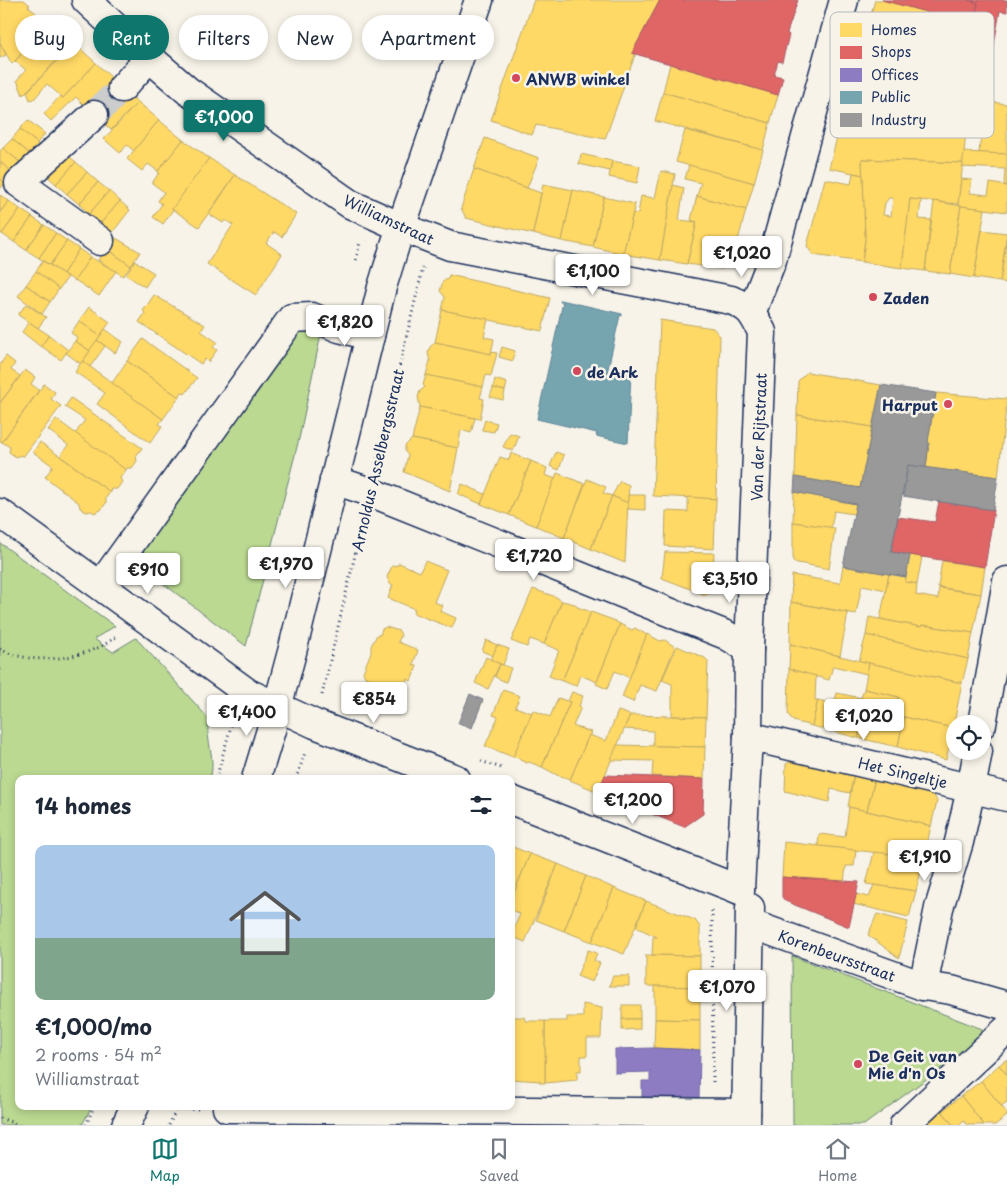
<!DOCTYPE html>
<meta charset="utf-8">
<style>
body{margin:0;font-family:"Playpen Sans",sans-serif;background:#f6f6f7;color:#1f2937;height:100vh;display:flex;flex-direction:column;font-size:19px;white-space:nowrap}
*{box-sizing:border-box;margin:0}
p{font-size:16px;color:#747a83}
.icon{flex:none;width:28px;height:28px;fill:none;stroke:currentColor;stroke-width:2;stroke-linecap:round;stroke-linejoin:round}
.map{position:relative;flex:1;overflow:hidden}
.side{position:absolute;left:15px;top:775px;width:500px;height:335px;display:flex;flex-direction:column;background:#fff;border-radius:10px;box-shadow:0 2px 8px #0003}
.side>*{flex:none}
.banner{position:absolute;left:15px;top:15px;width:500px;height:45px;display:flex;gap:10px}
.fabs{position:absolute;left:946px;top:715px;display:grid;gap:10px}
.fabs a{display:grid;place-items:center;width:45px;height:45px;border-radius:50%;background:#fff;box-shadow:0 2px 8px #0003;font-size:25px}
.price{position:absolute;translate:-50% -42px;padding:0 11px;border-radius:5px;background:#fff;color:#222;font-size:16px;line-height:32px;filter:drop-shadow(0 1px 2px #0008)}
.price::after{content:'';position:absolute;left:50%;top:30px;width:15px;height:11px;margin-left:-8px;background:inherit;clip-path:polygon(0 0,100% 0,50% 100%)}
.price.selected{background:#0f766e;color:#fff}
ul{padding:0;list-style:none}
li{display:grid;align-content:center;gap:10px;height:265px;padding:0 20px}
li span{display:grid;place-items:center;height:155px;border-radius:10px;color:#555}
li>.icon{margin-inline-start:auto}
span .icon{width:90px;height:90px;fill:#fffc;stroke-width:1}
li b{font-size:21px}
h2{display:flex;justify-content:space-between;align-items:center;height:60px;padding:0 20px;font-size:21px}
.chip{padding:0 18px;border-radius:22px;background:#fff;box-shadow:0 2px 8px #0003;font-size:18px;line-height:45px}
.chip.selected{background:#0f766e;color:#fff}
.dock{display:flex;justify-content:space-around;align-items:center;height:70px;border-top:1px solid #e0e1e3;background:#fff;font-size:14px;color:#747a83}
.dock a{display:grid;justify-items:center;gap:2px}
.dock .selected{color:#0f766e}
.map>svg:first-child{display:block}
.green{fill:#bbd991;stroke:#6b8478}
.homes{fill:#ffd966;stroke:#bba664;fill-rule:evenodd}
.shops{fill:#e06666;stroke:#a55664}
.offices{fill:#8e7cc3;stroke:#6c65a5}
.public{fill:#76a5af;stroke:#5b8297}
.industry{fill:#999;stroke:#737987}
.lines{fill:none;stroke-linecap:round;stroke-linejoin:round}
.minor-tunnel{stroke:#cbcccc;stroke-width:28;stroke-dasharray:28 14;stroke-linecap:butt}
.minor-casing{stroke:#1b2f5e;stroke-width:31}
.path{stroke:#1b2f5e;stroke-width:3;stroke-dasharray:1 4;stroke-linecap:butt}
.minor{stroke:#f7f3e8;stroke-width:28}
.poi-dot{fill:#d1495b;stroke:#f7f3e8;stroke-width:2}
.labels{text-anchor:middle;dominant-baseline:central;stroke-width:5;stroke-linejoin:round;paint-order:stroke}
.poi-label{font-size:15px;font-weight:bold;fill:#1b2f5e;stroke:#f7f3e8;text-anchor:start}
.street-label{font-size:15px;fill:#1b2f5e;stroke:#f7f3e8}
.key{fill:#f7f3e8;stroke:#b5b8bf;stroke-width:1}
.key-label{font-size:14px;fill:#1b2f5e}
</style>
<div class="map">
<svg width="1007" height="1125" viewBox="0 0 1007 1125">
<rect width="100%" height="100%" fill="#f7f3e8"/>
<filter id="ink" filterUnits="userSpaceOnUse"><feTurbulence type="fractalNoise" baseFrequency=".02" numOctaves="2"/><feDisplacementMap in="SourceGraphic" scale="10" xChannelSelector="R" yChannelSelector="G"/><feConvolveMatrix kernelMatrix="1 2 1 2 8 2 1 2 1" color-interpolation-filters="sRGB"/></filter>
<g filter="url(#ink)">
<g class="green">
<path d="M294,330L321,334L299,439L246,646L132,560Z"/>
<path d="M0,543L115,626L94,639L113,652L136,638L209,719C204,739 217,758 210,779H19V1106H92L82,1125H0Z"/>
<path d="M792,956L990,1032L864,1125H793Z"/>
</g>
<g class="homes">
<path d="M0,0H24L30,5L28,6L49,25L12,64L0,43Z"/>
<path d="M534,0H660L632,53L635,55L605,139L536,125L532,135L491,120Z"/>
<path d="M875,0H882L974,25L971,35L959,32V35L916,23L913,35L869,22Z"/>
<path d="M51,22L74,43L23,95L17,80L26,70L15,61Z"/>
<path d="M0,43L6,55L0,58Z"/>
<path d="M74,43L96,63L63,98L47,84L34,99L30,100L27,92Z"/>
<path d="M96,63L117,83L90,111L76,97L51,121L44,114L60,96L63,98Z"/>
<path d="M670,64L778,95L770,123L663,92Z"/>
<path d="M115,84L138,102L111,130L90,111Z"/>
<path d="M663,92L770,123L763,150L655,121Z"/>
<path d="M138,102L159,120L134,151L127,145L120,153L104,139Z"/>
<path d="M990,102L1007,104V154L979,153L982,127H987Z"/>
<path d="M28,120L45,134L37,143L20,129Z"/>
<path d="M159,120L183,140L158,171L148,164L142,171L127,159Z"/>
<path d="M840,126L860,130V134H863L864,128L966,132L963,163L862,159L863,175L829,168Z"/>
<path d="M20,129L38,144L30,154L12,139Z"/>
<path d="M685,130L763,150L754,183L676,162Z"/>
<path d="M485,138L539,158L527,188L474,169Z"/>
<path d="M12,139L30,154L21,163L3,148Z"/>
<path d="M183,140L209,158L163,224L153,217L162,204L158,201L164,192L152,183L159,173L158,171Z"/>
<path d="M3,148L21,163L13,173L0,162V151Z"/>
<path d="M64,152L76,162L56,184L45,174Z"/>
<path d="M964,152L1007,154V186L1004,185L1005,169L962,167Z"/>
<path d="M581,154L612,161L610,171L579,164Z"/>
<path d="M209,158L235,175L199,227L172,209Z"/>
<path d="M862,159L963,163L958,204L910,199L902,268L862,262L865,239ZM889,198H893L891,216L883,215L885,203Z"/>
<path d="M612,161L640,166L637,183L609,177Z"/>
<path d="M0,162L13,173L5,183L0,178Z"/>
<path d="M76,162L87,172L67,194L56,184Z"/>
<path d="M689,165L754,183L746,210L697,196L701,183L685,179Z"/>
<path d="M474,169L541,193L533,234L466,218L461,208Z"/>
<path d="M661,171L675,174L660,260L623,254L633,213L638,214L641,196L655,198Z"/>
<path d="M87,172L98,182L79,204L67,194Z"/>
<path d="M853,173L863,175L865,239L862,262L813,255L807,246L825,179L851,184Z"/>
<path d="M235,175L296,214L282,237L274,232L266,243L282,254L256,295L207,264L233,225L225,220L223,223L209,214Z"/>
<path d="M0,178L5,183L0,189Z"/>
<path d="M961,179L972,180L970,193L988,195L990,183L1007,186V212L961,206L958,204Z"/>
<path d="M98,182L109,191L89,214L79,204Z"/>
<path d="M543,184L573,190L562,241L533,234Z"/>
<path d="M673,185L684,188L679,220L697,222L687,264L660,260Z"/>
<path d="M573,190L604,197L593,247L562,241Z"/>
<path d="M109,191L120,201L101,223L89,214Z"/>
<path d="M0,195L9,201L0,212Z"/>
<path d="M697,196L746,210L732,263L722,269L687,264L697,222L691,220Z"/>
<path d="M604,197L635,204L623,254L593,247Z"/>
<path d="M910,199L921,200L919,219L931,220L925,271L902,268Z"/>
<path d="M9,201L20,209L2,234L0,233V212Z"/>
<path d="M120,201L130,210L112,233L101,223Z"/>
<path d="M934,201L961,206L950,274L925,271Z"/>
<path d="M961,206L985,209L974,278L950,274Z"/>
<path d="M20,209L32,217L14,242L2,234Z"/>
<path d="M32,217L44,225L26,250L14,242Z"/>
<path d="M44,225L56,233L39,258L26,250Z"/>
<path d="M982,230L1007,233L1000,282L974,278Z"/>
<path d="M56,233L67,241L50,265L39,258Z"/>
<path d="M1007,235V283L1000,282Z"/>
<path d="M114,237L140,252L131,266L106,248Z"/>
<path d="M67,241L79,249L63,274L50,265Z"/>
<path d="M106,248L131,266L123,276L98,260Z"/>
<path d="M79,249L90,257L75,281L63,274Z"/>
<path d="M90,257L116,271L99,296L75,280Z"/>
<path d="M43,261L68,277L59,289L36,271Z"/>
<path d="M135,261L154,273L145,287L126,275Z"/>
<path d="M36,271L59,289L50,302L26,285Z"/>
<path d="M449,275L550,298L542,331L442,310L445,297L440,291L443,281L448,279Z"/>
<path d="M26,285L50,302L42,314L18,296Z"/>
<path d="M154,295L205,325L201,331L217,342L213,347L217,350L208,362L205,359L201,364L139,322L145,313L143,311Z"/>
<path d="M26,304L46,317L38,328L18,315Z"/>
<path d="M89,307L110,322L100,336L79,321Z"/>
<path d="M442,310L488,319L484,337L494,339L491,354L435,342Z"/>
<path d="M660,320L713,328L720,336L716,499L653,496Z"/>
<path d="M79,321L100,336L90,351L75,341L77,337L71,333Z"/>
<path d="M29,322L49,335L41,347L22,332Z"/>
<path d="M105,329L123,342L115,353L97,340Z"/>
<path d="M49,335L68,350L61,360L41,346Z"/>
<path d="M143,339L197,378L185,394L182,392L179,397L127,361Z"/>
<path d="M97,340L105,346L90,367L82,361Z"/>
<path d="M75,341L90,351L81,364L66,353Z"/>
<path d="M435,342L491,354V352L497,353L491,376L486,375L483,387L426,375L430,361L428,353L430,347Z"/>
<path d="M502,347L515,351L513,361L499,357Z"/>
<path d="M6,356L15,363L11,370L20,376L0,403V365Z"/>
<path d="M82,361L163,419L159,424L162,426L150,443L97,404L105,393L75,372Z"/>
<path d="M127,361L179,397L163,419L112,383Z"/>
<path d="M25,370L35,377L31,384L39,390L2,442L0,441V403Z"/>
<path d="M807,372L881,385L872,427L797,415L798,381Z"/>
<path d="M426,375L483,387L480,398L484,399L480,419L420,407L418,397L420,391L425,387L423,385Z"/>
<path d="M495,379L507,383L505,391L493,388Z"/>
<path d="M44,384L55,392L51,399L61,406L23,457L21,455L16,457L9,452L10,447L2,442Z"/>
<path d="M493,388L505,391L503,400L490,397Z"/>
<path d="M936,393L1007,399L998,477L926,468L929,442L928,441Z"/>
<path d="M71,398L142,448L136,456L137,461L132,468H127L126,470L75,434L85,420L65,407Z"/>
<path d="M420,407L475,418L471,433L461,430L458,448L412,439Z"/>
<path d="M797,415L872,427L860,488L795,477Z"/>
<path d="M56,419L126,470L120,478L122,482L117,489H111L110,492L60,456L68,445L48,430Z"/>
<path d="M485,420L497,423L494,432L482,430Z"/>
<path d="M510,433L519,436L513,451L503,447Z"/>
<path d="M412,439L458,448L450,491L404,472L408,455L405,452V446Z"/>
<path d="M40,442L110,492L106,498V503L101,510L94,513L92,511L86,512L80,508L79,503L45,477L53,466L33,452Z"/>
<path d="M556,452L564,455L559,470L550,466Z"/>
<path d="M511,453L531,461L509,515L481,504L500,457L509,460Z"/>
<path d="M531,461L547,468L545,475L556,479L536,526L509,515Z"/>
<path d="M557,473L585,484L564,538L536,526Z"/>
<path d="M587,479L606,487L603,493L612,496L591,549L564,538Z"/>
<path d="M620,481L629,485L628,503L612,496Z"/>
<path d="M462,484L485,494L481,504L458,494Z"/>
<path d="M794,492L856,504L854,514L834,511L831,528L793,522Z"/>
<path d="M628,495H645V510L628,509Z"/>
<path d="M612,496L628,503L625,563L591,549Z"/>
<path d="M688,497L716,499L714,549L665,546L666,511L688,512Z"/>
<path d="M793,522L835,528L829,569L793,562Z"/>
<path d="M665,552L714,553L712,592L706,595L662,578Z"/>
<path d="M910,555L922,557L917,584L905,582Z"/>
<path d="M425,561L447,570L434,602L442,605L440,611L456,618L452,628L413,613L415,609L388,598L393,585L390,584L387,577L392,566L398,565L399,563L420,572Z"/>
<path d="M942,561L985,567L981,594L938,587Z"/>
<path d="M843,566L889,574L886,590L862,585L856,614L791,602L792,575L840,583Z"/>
<path d="M889,574L906,577L905,582L917,584L916,595L938,599L939,588L981,594L973,633L922,625L921,627L880,619Z"/>
<path d="M533,589L556,597L562,601L544,644L530,639L527,647L511,641Z"/>
<path d="M562,601L575,604L577,607L591,612L562,681L549,676L559,650L544,644Z"/>
<path d="M791,602L848,613L840,656L790,644Z"/>
<path d="M591,612L613,620L620,624L597,682L580,675L576,686L562,681Z"/>
<path d="M869,617L921,627L922,625L973,633L968,659L866,635Z"/>
<path d="M620,624L632,630L635,628L647,635L630,678L615,671L607,689L596,684Z"/>
<path d="M386,627L399,631L401,635L398,642L418,650L413,665L417,666L411,681L407,679L401,693L365,677L363,672L371,652V646L377,635H380L382,629Z"/>
<path d="M647,634L660,641L665,640L675,647L657,691L640,685L633,702L622,697Z"/>
<path d="M866,635L968,659L962,683L859,661Z"/>
<path d="M486,640L497,645L493,656L482,651Z"/>
<path d="M790,644L869,663L867,674L833,666L829,680L789,669Z"/>
<path d="M497,645L509,649L503,665L491,660Z"/>
<path d="M677,646L705,658L708,661L706,717L672,716V684L662,680Z"/>
<path d="M486,657L500,664L488,689L475,683Z"/>
<path d="M869,663L962,683L953,728L895,715L899,697L864,689Z"/>
<path d="M500,664L511,668L506,682L495,677Z"/>
<path d="M789,669L816,676L815,700H818L812,726L793,721L788,714Z"/>
<path d="M864,689L899,697L895,715L904,717L898,747L858,738L865,712L834,704L837,693L861,698Z"/>
<path d="M503,690L520,696L515,707L532,713L513,757L485,746L498,717L493,715Z"/>
<path d="M572,692L583,696L579,706L581,707L573,726L591,732L570,780V779L557,775L542,767L570,702L568,701Z"/>
<path d="M558,698L570,702L542,767L529,762L527,763L520,760L519,758L513,757L533,710L550,717Z"/>
<path d="M818,700L865,712L858,738L812,726Z"/>
<path d="M618,711L630,715L598,792L570,780L589,735L606,741Z"/>
<path d="M630,715L706,717L705,747L653,746V731L624,729Z"/>
<path d="M904,717L953,728L946,760L898,747Z"/>
<path d="M617,745L705,747L704,779L652,776L653,761L611,760Z"/>
<path d="M793,760L854,774L850,793L831,789L829,802L785,791L786,764Z"/>
<path d="M854,774L875,779L867,811L848,807Z"/>
<path d="M875,779L933,794L937,801L931,826L867,811Z"/>
<path d="M849,807L931,826L924,858L818,846L819,834L845,837Z"/>
<path d="M784,842L856,850L854,866H846L844,882L782,877Z"/>
<path d="M511,846L530,854L511,900Z"/>
<path d="M874,852L924,858L916,891L866,884Z"/>
<path d="M530,854L558,864L525,942L511,936L520,914L511,910V900Z"/>
<path d="M558,864L586,876L564,931L536,920Z"/>
<path d="M586,876L614,888L592,942L564,931Z"/>
<path d="M874,885L916,891L909,917L853,904L855,894L869,897Z"/>
<path d="M614,888L646,901L624,954L592,942Z"/>
<path d="M646,901L695,920L700,927V956L652,955L653,937H657L636,927Z"/>
<path d="M877,914L908,922L899,958L868,935Z"/>
<path d="M588,950L597,953L594,961L600,963L592,982L577,976Z"/>
<path d="M646,955L700,956V987L646,986Z"/>
<path d="M613,976H629V986H609Z"/>
<path d="M655,986L700,987V1020L655,1019Z"/>
<path d="M583,1004L602,1008L601,1038H587V1056H581V1071H577V1080L545,1083V1021H567V1017H583Z"/>
<rect x="622" y="1005" width="18" height="14"/>
<path d="M511,1017H524L525,1021H545V1083H540V1081L511,1079Z"/>
<path d="M622,1019H640V1029L622,1030Z"/>
<path d="M655,1019L700,1020V1050L654,1048Z"/>
<path d="M1007,1059V1075L999,1065Z"/>
<path d="M999,1065L1007,1075V1102L1001,1106L981,1081Z"/>
<path d="M981,1081L1007,1113V1116L995,1125H984L961,1096Z"/>
<path d="M961,1096L984,1125H967L964,1121L960,1125H953L942,1111Z"/>
<path d="M942,1111L953,1125H925Z"/>
</g>
<g class="shops">
<path d="M660,0H798L787,33L789,35L782,62L778,61L774,75L783,77L778,95L632,53Z"/>
<path d="M882,0H968L978,3L974,25Z"/>
<path d="M968,0H1007V12L1000,11L988,78L963,73L978,3Z"/>
<path d="M939,501L994,510L985,567L891,552L898,517L935,522Z"/>
<path d="M605,775L704,779L703,814L684,827L598,792Z"/>
<path d="M782,877L859,882L849,927L785,901L782,897Z"/>
</g>
<path class="offices" d="M654,1048L700,1050L699,1099L642,1098V1081H650V1072L615,1073V1049Z"/>
<path class="public" d="M561,300L622,314V316L620,315L607,373L615,374L617,367L631,370L628,443L596,436L597,433L537,419L563,302H560Z"/>
<g class="industry">
<path d="M881,385L936,393L928,441L929,442L926,468L908,465L891,552L910,555L906,577L843,566L856,504L794,492L795,477L860,488Z"/>
<path d="M908,465L998,477L993,510L903,496Z"/>
<path d="M470,694L483,700L472,728L458,723Z"/>
</g>
<g class="lines">
<path class="minor-tunnel" d="M94,115L122,88"/>
<defs>
<g id="minor">
<path d="M86,0L128,39L188,91L350,204L401,227L450,246L731,300C751,308 753,314 762,332L749,649L748,736L740,890"/>
<path d="M122,88L149,58"/>
<path d="M94,115L19,183L100,241"/>
<path d="M752,311L772,260L844,0"/>
<path d="M334,480L370,492L726,635L749,649"/>
<path d="M0,513L248,693L315,724L456,779"/>
<path d="M101,585L292,318L312,317L339,328L370,336"/>
<path d="M982,724L1007,581"/>
<path d="M748,736L1007,797"/>
<path d="M256,779L271,730L292,652L382,287L395,245L479,0"/>
<path d="M511,800L740,890"/>
<path d="M751,924L923,986L951,990L1007,1006"/>
<path d="M923,986L939,908L959,842L971,789L978,751"/>
<path d="M227,1108L746,1113"/>
<path d="M126,1125L135,1106"/>
<path d="M746,1125L750,908"/>
<path d="M904,1125L1007,1029"/>
</g>
</defs>
<use href="#minor" class="minor-casing"/>
<g class="path">
<path d="M356,260L360,242"/>
<path d="M376,463L423,268"/>
<path d="M0,649C32,667 90,659 117,636"/>
<path d="M322,695L363,521"/>
<path d="M481,761L504,769"/>
<path d="M216,779L233,719"/>
<path d="M296,779L305,753"/>
<path d="M712,911L713,1083"/>
<path d="M177,1109H199"/>
<path d="M0,1118L19,1125"/>
<path d="M86,1125L94,1106"/>
<path d="M169,1125L178,1106"/>
</g>
<use href="#minor" class="minor"/>
</g>
</g>
<g class="poi-dot">
<circle cx="516" cy="78" r="5"/>
<circle cx="873" cy="297" r="5"/>
<circle cx="577" cy="371" r="5"/>
<circle cx="948" cy="404" r="5"/>
<circle cx="858" cy="1064" r="5"/>
</g>
<g class="labels">
<g class="poi-label">
<text x="526" y="78">ANWB winkel</text>
<text x="883" y="297">Zaden</text>
<text x="587" y="371">de Ark</text>
<text x="938" y="404" text-anchor="end">Harput</text>
<text x="868" y="1055">De Geit van<tspan x="868" dy="17">Mie d'n Os</tspan></text>
</g>
<g class="street-label">
<text transform="translate(389 219) rotate(25)">Williamstraat</text>
<text transform="translate(758 437) rotate(-88)">Van der Rijtstraat</text>
<text transform="translate(377 460) rotate(-77)">Arnoldus Asselbergsstraat</text>
<text transform="translate(903 772) rotate(13)">Het Singeltje</text>
<text transform="translate(837 955) rotate(20)">Korenbeursstraat</text>
</g>
</g>
<rect x="830" y="12" width="164" height="126" rx="8" class="key"/>
<rect x="840" y="23" width="22" height="14" fill="#ffd966"/>
<rect x="840" y="46" width="22" height="13" fill="#e06666"/>
<rect x="840" y="68" width="22" height="14" fill="#8e7cc3"/>
<rect x="840" y="91" width="22" height="13" fill="#76a5af"/>
<rect x="840" y="113" width="22" height="14" fill="#999"/>
<g class="key-label">
<text x="871" y="35">Homes</text>
<text x="871" y="57">Shops</text>
<text x="871" y="80">Offices</text>
<text x="871" y="102">Public</text>
<text x="871" y="125">Industry</text>
</g>
</svg>
<div class="fabs">
<a><svg class="icon" aria-label="locate" viewBox="0 0 24 24"><circle cx="12" cy="12" r="6"/><path d="M12 2v4M12 18v4M2 12h4M18 12h4"/></svg></a>
</div>
<b class="price selected" style="left:224px;top:142px">€1,000</b>
<b class="price" style="left:742px;top:278px">€1,020</b>
<b class="price" style="left:593px;top:296px">€1,100</b>
<b class="price" style="left:345px;top:347px">€1,820</b>
<b class="price" style="left:534px;top:581px">€1,720</b>
<b class="price" style="left:286px;top:589px">€1,970</b>
<b class="price" style="left:148px;top:595px">€910</b>
<b class="price" style="left:730px;top:604px">€3,510</b>
<b class="price" style="left:374px;top:724px">€854</b>
<b class="price" style="left:247px;top:737px">€1,400</b>
<b class="price" style="left:864px;top:741px">€1,020</b>
<b class="price" style="left:633px;top:825px">€1,200</b>
<b class="price" style="left:925px;top:882px">€1,910</b>
<b class="price" style="left:727px;top:1012px">€1,070</b>
<div class="banner">
<a class="chip">Buy</a>
<a class="chip selected">Rent</a>
<a class="chip">Filters</a>
<a class="chip">New</a>
<a class="chip">Apartment</a>
</div>
<section class="side">
<h2>14 homes<svg class="icon" aria-label="filters" viewBox="0 0 24 24"><path d="M4 7h16M4 17h16"/><circle cx="9" cy="7" r="2"/><circle cx="15" cy="17" r="2"/></svg></h2>
<ul>
<li><span style="background:linear-gradient(#a9c7e8 60%,#7fa58c 0)"><svg class="icon" aria-label="home" viewBox="0 0 24 24"><path d="M3 11l9-7 9 7M6 9v11h12V9"/></svg></span><div><b>€1,000/mo</b><p>2 rooms · 54 m²</p><p>Williamstraat</p></div></li>
</ul>
</section>
</div>
<nav class="dock">
<a class="selected"><svg class="icon" aria-label="map" viewBox="0 0 24 24"><path d="M3 6l6-2 6 2 6-2v14l-6 2-6-2-6 2zM9 4v14M15 6v14"/></svg>Map</a>
<a><svg class="icon" aria-label="saved" viewBox="0 0 24 24"><path d="M7 4h10v16l-5-4-5 4z"/></svg>Saved</a>
<a><svg class="icon" aria-label="home" viewBox="0 0 24 24"><path d="M3 11l9-7 9 7M6 9v11h12V9"/></svg>Home</a>
</nav>
